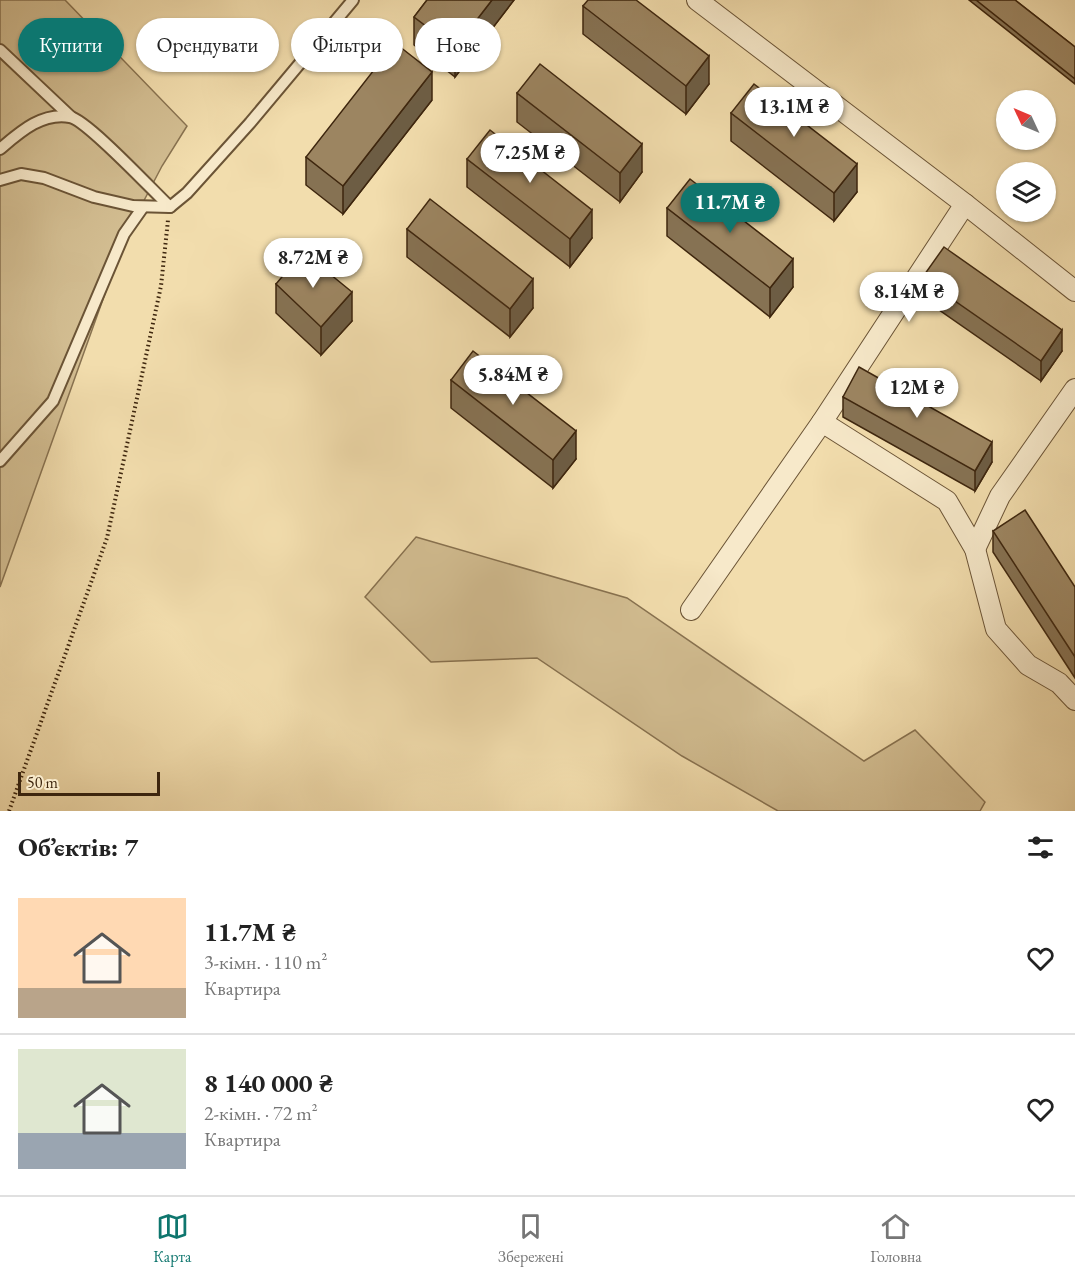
<!DOCTYPE html>
<html lang="uk">
<meta charset="utf-8">
<style>
body{margin:0;font-family:"EB Garamond",serif;background:#f6f6f6;color:#222;height:100vh;display:flex;flex-direction:column;font-size:22px;white-space:nowrap}
*{box-sizing:border-box;margin:0}
p{font-size:20px;color:#767676}
.icon{flex:none;width:33px;height:33px;fill:none;stroke:currentColor;stroke-width:2;stroke-linecap:round;stroke-linejoin:round}
.map{position:relative;height:811px;overflow:hidden}
.details{display:flex;flex-direction:column;background:#fff;flex:1}
.details>*{flex:none}
.hud{position:absolute;left:18px;top:18px;width:600px;height:54px;display:flex;gap:12px}
.needle{width:39px;rotate:314deg}
.tools{position:absolute;left:996px;top:90px;display:grid;gap:12px}
.tools a{display:grid;place-items:center;width:60px;height:60px;border-radius:50%;background:#fff;box-shadow:0 2px 4px #0004;font-size:30px}
.scale{position:absolute;left:18px;bottom:15px;width:142px;box-sizing:border-box;padding-left:6px;border:3px solid #3e260e;border-top:0;font-size:16px;line-height:21px;white-space:nowrap;color:#3e260e;-webkit-text-stroke:4px #f7e9ca;paint-order:stroke}
.price{position:absolute;translate:-50% -51px;padding:0 14px;border-radius:21px;background:#fff;color:#222;font-size:20px;line-height:39px;filter:drop-shadow(0 2px 3px #0008)}
.price::after{content:'';position:absolute;left:50%;top:36px;width:18px;height:14px;margin-left:-9px;background:inherit;clip-path:polygon(0 0,100% 0,50% 100%)}
.price.active{background:#0f766e;color:#fff}
ul{padding:0;list-style:none}
li{display:flex;align-items:center;gap:18px;height:150px;padding:0 18px}
li+li{border-top:2px solid #e0e0e0}
li span{display:grid;place-items:center;flex:none;width:168px;height:120px;border-radius:0px;color:#555}
li>.icon{margin-inline-start:auto}
span .icon{width:72px;height:72px;fill:#fffc;stroke-width:1}
li b{font-size:26px}
h2{display:flex;justify-content:space-between;align-items:center;height:72px;padding:0 18px;font-size:26px}
.tag{padding:0 21px;border-radius:27px;background:#fff;box-shadow:0 2px 4px #0004;font-size:21px;line-height:54px}
.tag.active{background:#0f766e;color:#fff}
.tabs{display:flex;justify-content:space-around;align-items:center;height:84px;border-top:2px solid #e0e0e0;background:#fff;font-size:16px;color:#767676}
.tabs a{display:grid;justify-items:center;gap:3px}
.tabs .active{color:#0f766e}
.map>svg:first-child{display:block}
.green{fill:#d3be92;stroke:#887250;stroke-width:1.5}
.lines{fill:none;stroke-linecap:round;stroke-linejoin:round}
.service-casing{stroke:#6b5436;stroke-width:14}
.minor-casing{stroke:#6b5436;stroke-width:22}
.path{stroke:#3e260e;stroke-width:4;stroke-dasharray:1.5 3;stroke-linecap:butt}
.service{stroke:#f7e9ca;stroke-width:10}
.minor{stroke:#f7e9ca;stroke-width:20}
.wall{fill:#867253;stroke:#3e260e;stroke-width:1.5}
.shaded-wall{fill:#6d5d44;stroke:#3e260e;stroke-width:1.5}
.building{fill:#9c8561;stroke:#3e260e;stroke-width:1.5}
</style>
<div class="map">
<svg width="1075" height="811" viewBox="0 0 1075 811">
<rect width="100%" height="100%" fill="#f2ddad"/>
<filter id="stains"><feTurbulence type="fractalNoise" baseFrequency=".00333" numOctaves="4"/><feColorMatrix values="0 0 0 0 .2 0 0 0 0 .09 0 0 0 0 .02 0 0 0 .5 -.17"/></filter>
<radialGradient id="worn" r=".72"><stop offset=".6" stop-color="#630" stop-opacity="0"/><stop offset="1" stop-color="#630" stop-opacity=".3"/></radialGradient>
<g class="green">
<path d="M0,0H65L187,126L162,166L126,235L0,587Z"/>
<path d="M416,537L627,598L864,761L915,730L985,802L980,811H778L682,756L537,658L431,662L365,597Z"/>
</g>
<g class="lines">
<defs>
<g id="service">
<path d="M0,50L71,117"/>
<path d="M0,149C20,132 42,112 70,117C87,120 153,191 170,207"/>
<path d="M0,180L21,174L44,178L94,197L133,206L170,207L187,193L250,123L353,0"/>
<path d="M0,461L53,401L124,234L143,207"/>
</g>
<g id="minor">
<path d="M697,0L965,204L1075,291"/>
<path d="M822,422L965,204"/>
<path d="M975,549L1000,496L1075,389"/>
<path d="M691,610L822,422L947,501L975,549L996,629L1028,665L1059,683L1075,700"/>
</g>
</defs>
<use href="#service" class="service-casing"/>
<use href="#minor" class="minor-casing"/>
<path class="path" d="M9,811L107,538L161,286L168,220"/>
<use href="#service" class="service"/>
<use href="#minor" class="minor"/>
</g>
<g class="wall">
<path d="M427,0H514L455,77L414,45V17Z"/>
<path d="M969,0H1015L1075,47V84Z"/>
<path d="M583,6L709,84L686,114L583,34Z"/>
<path d="M517,93L642,172L620,202L517,122Z"/>
<path d="M432,100L343,214L306,185V157Z"/>
<path d="M731,113L857,192L834,221L731,141Z"/>
<path d="M467,159L592,238L570,267L467,187Z"/>
<path d="M667,208L793,287L770,317L667,236Z"/>
<path d="M407,229L533,308L510,337L407,257Z"/>
<path d="M922,278L1062,351L1041,381L922,298Z"/>
<path d="M276,284L352,321L321,355L276,313Z"/>
<path d="M451,380L576,459L553,488L451,408Z"/>
<path d="M843,397L992,462L975,491L843,417Z"/>
<path d="M993,531L1075,587V678L993,552Z"/>
</g>
<g class="shaded-wall">
<path d="M492,0H514L455,77V48Z"/>
<path d="M709,56V84L686,114V86Z"/>
<path d="M432,72V100L343,214V186Z"/>
<path d="M642,144V172L620,202V173Z"/>
<path d="M857,164V192L834,221V193Z"/>
<path d="M592,210V238L570,267V239Z"/>
<path d="M793,259V287L770,317V288Z"/>
<path d="M533,279V308L510,337V309Z"/>
<path d="M352,292V321L321,355V327Z"/>
<path d="M1062,330V351L1041,381V361Z"/>
<path d="M576,431V459L553,488V460Z"/>
<path d="M992,442V462L975,491V471Z"/>
</g>
<g class="building">
<path d="M427,0H492L455,48L414,17Z"/>
<path d="M588,0H636L709,56L686,86L583,6Z"/>
<path d="M976,0H1015L1075,47V79Z"/>
<path d="M395,43L432,72L343,186L306,157Z"/>
<path d="M540,64L642,144L620,173L517,93Z"/>
<path d="M754,84L857,164L834,193L731,113Z"/>
<path d="M490,130L592,210L570,239L467,159Z"/>
<path d="M690,179L793,259L770,288L667,208Z"/>
<path d="M430,199L533,279L510,309L407,229Z"/>
<path d="M944,247L1062,330L1041,361L922,278Z"/>
<path d="M303,252L352,292L321,327L276,284Z"/>
<path d="M473,351L576,431L553,460L451,380Z"/>
<path d="M859,367L992,442L975,471L843,397Z"/>
<path d="M1025,510L1075,587V657L993,531Z"/>
</g>
<rect width="100%" height="100%" filter="url(#stains)"/>
<rect width="100%" height="100%" fill="url(#worn)"/>
</svg>
<div class="tools">
<a><svg class="needle" viewBox="-14 -14 28 28"><path d="M0-13l5 13h-10z" fill="#e53935"/><path d="M0 13l5-13h-10z" fill="#767676"/></svg></a>
<a><svg class="icon" aria-label="layers" viewBox="0 0 24 24"><path d="M12 4l9 5-9 5-9-5zM3 14l9 5 9-5"/></svg></a>
</div>
<div class="scale">50 m</div>
<b class="price" style="left:794px;top:138px">13.1M ₴</b>
<b class="price" style="left:530px;top:184px">7.25M ₴</b>
<b class="price active" style="left:730px;top:234px">11.7M ₴</b>
<b class="price" style="left:313px;top:289px">8.72M ₴</b>
<b class="price" style="left:909px;top:323px">8.14M ₴</b>
<b class="price" style="left:513px;top:406px">5.84M ₴</b>
<b class="price" style="left:917px;top:419px">12M ₴</b>
<div class="hud">
<a class="tag active">Купити</a>
<a class="tag">Орендувати</a>
<a class="tag">Фільтри</a>
<a class="tag">Нове</a>
</div>
</div>
<section class="details">
<h2>Об’єктів: 7<svg class="icon" aria-label="filters" viewBox="0 0 24 24"><path d="M4 7h16M4 17h16"/><circle cx="9" cy="7" r="2"/><circle cx="15" cy="17" r="2"/></svg></h2>
<ul>
<li><span style="background:linear-gradient(#ffd9b3 75%,#b9a48a 0)"><svg class="icon" aria-label="home" viewBox="0 0 24 24"><path d="M3 11l9-7 9 7M6 9v11h12V9"/></svg></span><div><b>11.7M ₴</b><p>3-кімн. · 110 m²</p><p>Квартира</p></div><svg class="icon" aria-label="heart" viewBox="0 0 24 24"><path d="M12 20l-8-8c-3-5 5-10 8-4 3-6 11-1 8 4z"/></svg></li>
<li><span style="background:linear-gradient(#dfe7d0 70%,#9aa5b1 0)"><svg class="icon" aria-label="home" viewBox="0 0 24 24"><path d="M3 11l9-7 9 7M6 9v11h12V9"/></svg></span><div><b>8 140 000 ₴</b><p>2-кімн. · 72 m²</p><p>Квартира</p></div><svg class="icon" aria-label="heart" viewBox="0 0 24 24"><path d="M12 20l-8-8c-3-5 5-10 8-4 3-6 11-1 8 4z"/></svg></li>
</ul>
</section>
<nav class="tabs">
<a class="active"><svg class="icon" aria-label="map" viewBox="0 0 24 24"><path d="M3 6l6-2 6 2 6-2v14l-6 2-6-2-6 2zM9 4v14M15 6v14"/></svg>Карта</a>
<a><svg class="icon" aria-label="saved" viewBox="0 0 24 24"><path d="M7 4h10v16l-5-4-5 4z"/></svg>Збережені</a>
<a><svg class="icon" aria-label="home" viewBox="0 0 24 24"><path d="M3 11l9-7 9 7M6 9v11h12V9"/></svg>Головна</a>
</nav>
